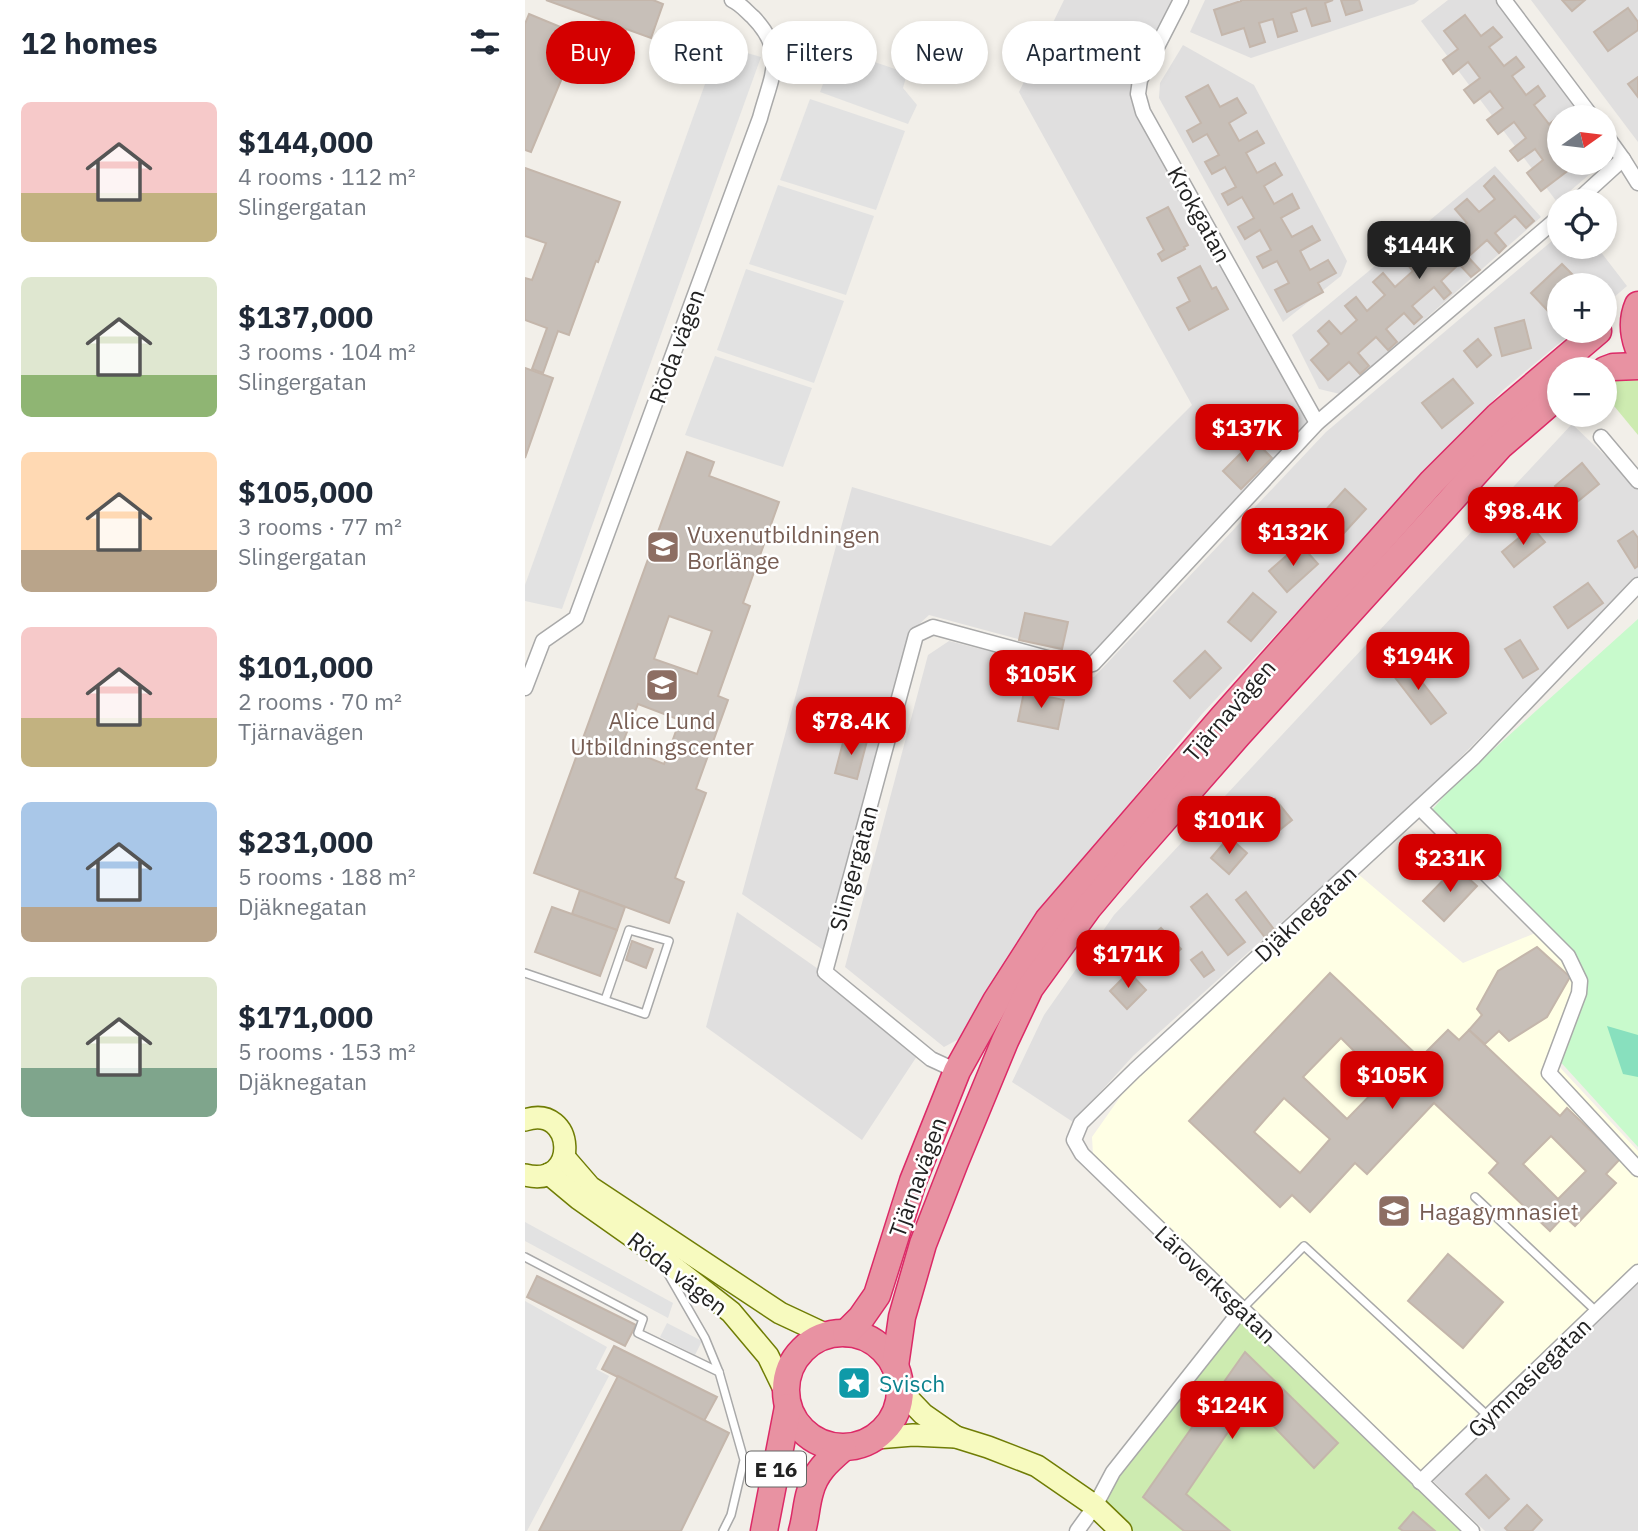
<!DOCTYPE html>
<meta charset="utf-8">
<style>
body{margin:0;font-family:"IBM Plex Sans",sans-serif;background:#f6f6f7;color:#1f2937;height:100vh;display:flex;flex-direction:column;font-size:26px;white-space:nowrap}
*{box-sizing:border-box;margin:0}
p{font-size:23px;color:#747a83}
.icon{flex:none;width:38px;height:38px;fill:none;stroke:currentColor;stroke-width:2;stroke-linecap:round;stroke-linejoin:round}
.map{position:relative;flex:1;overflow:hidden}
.drawer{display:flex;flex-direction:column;background:#fff;width:525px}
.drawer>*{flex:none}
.top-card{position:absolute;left:21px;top:21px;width:665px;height:63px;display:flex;gap:14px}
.needle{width:46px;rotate:76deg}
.controls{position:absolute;left:1022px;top:105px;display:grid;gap:14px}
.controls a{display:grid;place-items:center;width:70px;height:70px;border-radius:50%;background:#fff;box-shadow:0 4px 10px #0003;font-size:35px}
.price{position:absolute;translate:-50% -60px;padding:0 16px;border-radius:14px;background:#d40000;color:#fff;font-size:23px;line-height:46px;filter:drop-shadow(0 2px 4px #0008)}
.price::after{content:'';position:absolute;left:50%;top:42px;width:21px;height:16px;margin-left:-10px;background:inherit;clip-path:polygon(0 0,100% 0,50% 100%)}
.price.current{background:#222;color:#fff}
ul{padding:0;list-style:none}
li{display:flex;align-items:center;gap:21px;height:175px;padding:0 21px}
li span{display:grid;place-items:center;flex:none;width:196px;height:140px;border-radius:10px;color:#555}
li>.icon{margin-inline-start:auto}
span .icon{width:84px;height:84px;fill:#fffc;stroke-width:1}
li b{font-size:30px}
h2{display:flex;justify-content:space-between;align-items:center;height:84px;padding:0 21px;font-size:30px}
.tag{padding:0 24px;border-radius:32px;background:#fff;box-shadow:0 4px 10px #0003;font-size:24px;line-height:63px}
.tag.current{background:#d40000;color:#fff}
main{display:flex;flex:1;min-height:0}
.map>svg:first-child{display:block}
.residential{fill:#e0dfdf}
.education{fill:#ffffe5}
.grass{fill:#cdebb0}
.park{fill:#c8facc}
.pitch{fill:#88e0be}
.parking{fill:#e2e2e2}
.building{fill:#c7bfb8;stroke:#c4b6ab;stroke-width:2;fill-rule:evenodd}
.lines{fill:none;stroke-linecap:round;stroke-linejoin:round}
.lane-casing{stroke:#a9a9a9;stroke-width:10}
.street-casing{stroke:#a9a9a9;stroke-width:17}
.secondary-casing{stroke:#707d05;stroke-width:24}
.highway-casing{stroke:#dc2a67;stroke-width:29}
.lane{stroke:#fff;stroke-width:7}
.street{stroke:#fff;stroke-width:14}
.secondary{stroke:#f7fabf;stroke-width:21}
.highway{stroke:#e892a2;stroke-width:26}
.labels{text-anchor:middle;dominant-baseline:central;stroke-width:5;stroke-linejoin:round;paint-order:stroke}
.shield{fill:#fff;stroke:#646464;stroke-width:2}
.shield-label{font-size:21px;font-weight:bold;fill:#222}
.street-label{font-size:23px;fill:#222;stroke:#fff}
.education-label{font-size:23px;fill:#785e54;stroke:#fff;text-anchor:start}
.culture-label{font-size:23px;fill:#0d838f;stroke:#fff;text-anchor:start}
</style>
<main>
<section class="drawer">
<h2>12 homes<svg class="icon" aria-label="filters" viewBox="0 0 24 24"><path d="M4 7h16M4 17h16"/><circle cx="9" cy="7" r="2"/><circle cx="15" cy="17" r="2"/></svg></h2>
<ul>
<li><span style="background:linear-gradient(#f6c9c9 65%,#c2b280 0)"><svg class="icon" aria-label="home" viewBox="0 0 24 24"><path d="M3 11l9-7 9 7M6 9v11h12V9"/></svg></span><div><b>$144,000</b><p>4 rooms · 112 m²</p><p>Slingergatan</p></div></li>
<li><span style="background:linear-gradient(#dfe7d0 70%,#8fb573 0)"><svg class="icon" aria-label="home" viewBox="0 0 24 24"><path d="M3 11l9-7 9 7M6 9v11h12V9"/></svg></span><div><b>$137,000</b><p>3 rooms · 104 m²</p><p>Slingergatan</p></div></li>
<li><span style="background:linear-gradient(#ffd9b3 70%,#b9a48a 0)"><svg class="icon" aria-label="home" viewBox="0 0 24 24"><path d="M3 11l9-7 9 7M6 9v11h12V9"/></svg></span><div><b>$105,000</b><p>3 rooms · 77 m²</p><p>Slingergatan</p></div></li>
<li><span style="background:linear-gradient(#f6c9c9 65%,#c2b280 0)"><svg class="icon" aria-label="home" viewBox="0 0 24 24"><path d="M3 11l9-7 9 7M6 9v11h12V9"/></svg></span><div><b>$101,000</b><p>2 rooms · 70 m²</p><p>Tjärnavägen</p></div></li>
<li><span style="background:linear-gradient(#a9c7e8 75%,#b9a48a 0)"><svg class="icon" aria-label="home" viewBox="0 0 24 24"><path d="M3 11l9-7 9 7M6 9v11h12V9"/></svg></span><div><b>$231,000</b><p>5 rooms · 188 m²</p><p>Djäknegatan</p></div></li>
<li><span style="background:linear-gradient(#dfe7d0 65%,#7fa58c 0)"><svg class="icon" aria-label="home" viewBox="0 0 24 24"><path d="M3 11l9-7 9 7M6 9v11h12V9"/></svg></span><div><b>$171,000</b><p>5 rooms · 153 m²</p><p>Djäknegatan</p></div></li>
</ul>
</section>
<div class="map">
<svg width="1113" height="1531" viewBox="0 0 1113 1531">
<rect width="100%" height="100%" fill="#f2efe9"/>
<g class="residential">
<path d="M539,0H651L611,75L613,109L782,423L564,658L404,615L387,631L301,952L217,894L327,487L526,546L667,405L494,92Z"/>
<path d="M680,0H894L889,4L726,58L665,32Z"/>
<path d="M923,0H974L1065,117H1034V163H1078L1032,202L896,21Z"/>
<path d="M1006,0H1113V142Z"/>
<path d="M658,45L729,85L822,261L816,276L758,322L634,98L635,83Z"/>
<path d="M970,166L1016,217L815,394L794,389L767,335Z"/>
<path d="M1034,235V247H1072L1102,286L1080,305V285H1034V331H1049L978,390L677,714L494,940L434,1039L419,1047L320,967L403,655L424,641L569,677L801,432Z"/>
<path d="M1047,424L1113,487V579L898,795L608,1056L548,1122L487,1082L519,1015L589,915Z"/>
<path d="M212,912L296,971L394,1053L337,1140L181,1027Z"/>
<path d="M1113,1281V1531H960L907,1480Z"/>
</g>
<path class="education" d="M833,874L938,963L1015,931L1053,981L1027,1059L1113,1151V1266L895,1475L568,1155L567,1137L612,1073Z"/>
<g class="grass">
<path d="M1113,375V435L1080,395V377Z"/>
<path d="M717,1309L947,1531H596L570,1506Z"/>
</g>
<path class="park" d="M1113,619V1147L1031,1057L1056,982L1043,955L906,811L929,785Z"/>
<path class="pitch" d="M1082,1026L1113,1035V1077L1098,1074Z"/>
<g class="parking">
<path d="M194,45L236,57L37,609L0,601V585Z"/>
<path d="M311,49L382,73L378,88L392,105L383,124L295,92Z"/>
<path d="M285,99L380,131L351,210L255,180Z"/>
<path d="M253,185L349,216L321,295L224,264Z"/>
<path d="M221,269L319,301L289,383L192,350Z"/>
<path d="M190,356L287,388L258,467L160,435Z"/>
<path d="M0,1222L148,1303L143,1318L0,1241Z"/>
<path d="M0,1301L82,1347L71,1369L84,1376L2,1531H0Z"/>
<path d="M142,1323L177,1341L170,1355L135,1337Z"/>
</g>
<g class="building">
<path d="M21,0H128L138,4L126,38Z"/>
<path d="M716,0H808L800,3L805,21L787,26L781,8L766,13L772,31L753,37L748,19L734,23L740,42L725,47L719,28L697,35L689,10L716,1Z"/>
<path d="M816,0H834L837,10L821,15Z"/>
<path d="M1037,0H1060L1047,11Z"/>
<path d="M1103,8L1113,22V30L1083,51L1069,32Z"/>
<path d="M4,14L55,35L6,152L0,150V24Z"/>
<path d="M940,15L956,36L968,27L977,37L964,47L979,66L991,57L999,67L987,76L1001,95L1013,86L1020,96L1009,105L1024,124L1036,115L1038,117H1034V131L1031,133L1034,138V163H1053L1016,191L1002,173L1018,160L1010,149L993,161L985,151L1001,138L989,122L973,134L962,120L978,108L965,91L949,103L939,90L955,78L943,62L928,74L918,60L933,49L919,31Z"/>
<path d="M1113,77V97L1103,84Z"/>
<path d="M683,85L695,107L712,98L721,113L704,123L714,141L732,131L739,143L721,153L732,173L750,163L757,175L739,186L749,204L767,194L774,208L756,218L767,237L787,226L795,240L775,251L785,270L803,260L811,273L793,283L798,292L762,312L750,290L764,283L752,261L738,268L732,257L746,250L735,230L720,239L713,227L729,218L717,197L703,205L697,194L711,187L700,167L687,174L680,162L694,155L682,134L668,142L662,131L676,123L661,97Z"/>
<path d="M0,168L95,202L73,262L71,261L44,335L33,331L18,373L7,369L22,328L0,320V278L7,280L21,243L0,236Z"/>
<path d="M969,176L1009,221L1001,228L990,216L970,233L981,246L974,253L962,240L943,257L955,270L946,277L934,264L916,281L926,293L919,299L909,287L887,306L897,317L889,324L879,313L861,329L872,342L863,350L851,337L833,353L844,366L835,374L824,362L803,380L786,360L804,344L793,331L804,321L816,334L832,320L820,306L831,297L842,311L860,295L848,282L858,273L870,287L888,271L876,257L886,249L898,262L916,246L904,233L914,224L926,237L942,223L930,209L942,199L954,212L970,199L959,186Z"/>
<path d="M643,207L663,245L659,247L660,249L637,261L633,254L639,250L622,218Z"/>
<path d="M1037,264L1054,281L1050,285H1034V300L1023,311L1006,293Z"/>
<path d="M675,266L687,289L691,287L703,309L664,330L652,308L665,301L653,278Z"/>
<path d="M999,320L1006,348L977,356L970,328Z"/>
<path d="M953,339L966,355L952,367L939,351Z"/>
<path d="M0,368L28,378L0,458Z"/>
<path d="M928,379L948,403L917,428L897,403Z"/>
<path d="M729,440L747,458L716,489L698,471Z"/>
<path d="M162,452L189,462L184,476L254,502L218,603L225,606L193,696L203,700L171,789L181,793L150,878L159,882L144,923L9,873ZM144,616L187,631L172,674L129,659ZM113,704L155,720L139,764L96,747Z"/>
<path d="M1057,463L1074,484L1047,506L1030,486Z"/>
<path d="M820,489L841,509L818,534L797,514Z"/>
<path d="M1007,527L1020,542L989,567L977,552Z"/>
<path d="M1108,531L1113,538V566L1110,568L1093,541Z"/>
<path d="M775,544L793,564L762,592L744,571Z"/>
<path d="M1063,583L1078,603L1043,628L1029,607Z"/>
<path d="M728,593L751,612L726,641L703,622Z"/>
<path d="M500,613L543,622L537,649L494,640Z"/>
<path d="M995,640L1013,669L998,678L980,649Z"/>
<path d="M680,651L696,668L665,698L649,681Z"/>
<path d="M880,660L921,713L906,724L865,671Z"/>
<path d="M499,692L539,700L533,729L493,721Z"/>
<path d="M320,735L342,741L332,779L310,773Z"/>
<path d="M750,799L767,820L746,837L728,816Z"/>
<path d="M704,837L722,853L704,874L686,858Z"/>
<path d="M931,867L952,886L919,921L898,901Z"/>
<path d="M55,890L100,907L92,930L47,914Z"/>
<path d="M721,892L751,932L742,940L711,900Z"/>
<path d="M682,894L720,942L703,955L666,907Z"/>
<path d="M27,907L92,930L75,976L10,952Z"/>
<path d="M636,928L656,949L636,966L617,945Z"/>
<path d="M107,941L128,949L121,968L101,960Z"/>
<path d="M1012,947L1045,977L1022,1017L984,1041L974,1031L960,1044L944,1030L957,1015L952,1009L973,971Z"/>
<path d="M677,952L689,970L679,977L666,960Z"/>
<path d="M604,972L621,990L602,1009L585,991Z"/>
<path d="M805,973L895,1058L923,1030L934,1040L944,1030L1035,1116L1042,1108L1095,1159L1081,1174L1091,1183L1050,1226L1039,1216L1025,1231L964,1173L973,1163L909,1103L842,1174L830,1163L785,1212L767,1195L755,1207L664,1121ZM816,1038L859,1081L822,1119L778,1077ZM759,1098L805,1139L775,1173L729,1132ZM1026,1136L1061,1171L1033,1199L998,1164Z"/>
<path d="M923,1254L978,1302L938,1348L883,1301Z"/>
<path d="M12,1276L111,1325L100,1346L2,1297Z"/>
<path d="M89,1346L192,1397L179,1421L77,1369Z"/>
<path d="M720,1352L813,1443L789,1468L724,1401L661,1494L705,1531H659L618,1497Z"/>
<path d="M93,1376L204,1433L156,1531H14Z"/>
<path d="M961,1475L984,1499L964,1518L941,1494Z"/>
<path d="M1002,1505L1017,1520L1007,1531H983L980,1528Z"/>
<path d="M888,1512L910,1531H878L874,1528Z"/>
</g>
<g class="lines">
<defs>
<g id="lane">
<path d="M0,973L120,1014L144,941L104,930L80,1000"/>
<path d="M950,1197L1072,1312"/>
<path d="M0,1257L118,1319L113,1333L194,1372"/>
<path d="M142,1272L180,1338L194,1372L219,1460L206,1515L198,1531"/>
<path d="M717,1309L779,1246L963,1416"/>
</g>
<g id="street">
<path d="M656,0L615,80L613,94L618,112L792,423"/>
<path d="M979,0L1067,117"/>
<path d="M1080,134L1098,159L1113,183"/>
<path d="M1052,201L1098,159"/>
<path d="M1076,437L1113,481"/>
<path d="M0,688L18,641L51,618L235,118C246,76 263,53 228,17C221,11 216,4 207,0"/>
<path d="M895,808L1043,956L1055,981L1054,993L1024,1073L1113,1169"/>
<path d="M432,1071L406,1059L300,972L391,635L408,627L555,667L568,664L792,423L1034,217"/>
<path d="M895,1482L1113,1272"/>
<path d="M552,1531L570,1506L588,1472L717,1309"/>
<path d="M947,1531L557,1154L549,1140L556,1123L610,1070L949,757L1113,585"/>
</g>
<g id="secondary">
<path d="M0,1120C50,1103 56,1189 0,1175"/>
<path d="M39,1157L65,1187L255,1313L302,1335"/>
<path d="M24,1174L54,1199L132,1254L206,1312L243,1356L260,1391"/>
<path d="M376,1391L398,1414L431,1437"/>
<path d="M351,1438L388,1435L431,1437L463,1447L512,1466L570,1506L596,1531"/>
</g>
<g id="highway">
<path d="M1113,305C1107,319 1108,333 1113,347"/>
<path d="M1080,370L1088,367L1113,366"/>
<circle cx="318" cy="1390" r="57"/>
<path d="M321,1333L336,1318L352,1295L388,1181L432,1071L471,1001L523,920L698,717L907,482L973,416L1073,331"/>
<path d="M370,1366L377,1317L398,1244L430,1162L480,1041L505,988L563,908L606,857L713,735L975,446L1034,395"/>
<path d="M239,1531L263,1407"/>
<path d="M277,1531C281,1518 281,1505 285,1492C290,1472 303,1461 318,1448"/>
</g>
</defs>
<use href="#lane" class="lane-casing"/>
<use href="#street" class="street-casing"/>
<use href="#secondary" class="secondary-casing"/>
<use href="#highway" class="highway-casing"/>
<use href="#lane" class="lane"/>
<use href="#street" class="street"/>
<use href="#secondary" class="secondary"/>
<use href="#highway" class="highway"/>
</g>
<defs>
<symbol id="school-square" viewBox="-11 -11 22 22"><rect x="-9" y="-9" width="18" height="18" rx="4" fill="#8d6e63" stroke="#fff"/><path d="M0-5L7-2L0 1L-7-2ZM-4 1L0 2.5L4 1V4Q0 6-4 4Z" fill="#fff"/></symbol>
<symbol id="sight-square" viewBox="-11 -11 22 22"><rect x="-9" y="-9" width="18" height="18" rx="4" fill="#0f9aa8" stroke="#fff"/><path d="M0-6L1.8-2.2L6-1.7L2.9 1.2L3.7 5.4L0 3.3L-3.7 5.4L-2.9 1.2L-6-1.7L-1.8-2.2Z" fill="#fff"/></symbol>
</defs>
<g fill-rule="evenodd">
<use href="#school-square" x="119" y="528" width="38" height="38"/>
<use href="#school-square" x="118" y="666" width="38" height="38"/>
<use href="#school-square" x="850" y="1192" width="38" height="38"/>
<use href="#sight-square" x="310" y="1364" width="38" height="38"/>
</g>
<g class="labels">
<rect class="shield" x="221" y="1451.5" width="60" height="35" rx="5"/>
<g class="shield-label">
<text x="251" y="1469">E 16</text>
</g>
<g class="street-label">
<text transform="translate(675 214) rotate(61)">Krokgatan</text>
<text transform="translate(151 346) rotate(-70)">Röda vägen</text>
<text transform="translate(704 710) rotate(-49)">Tjärnavägen</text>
<text transform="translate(328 868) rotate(-75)">Slingergatan</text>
<text transform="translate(780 913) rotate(-43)">Djäknegatan</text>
<text transform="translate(392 1177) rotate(-70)">Tjärnavägen</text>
<text transform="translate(153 1273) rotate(38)">Röda vägen</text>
<text transform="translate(691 1284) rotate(44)">Läroverksgatan</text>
<text transform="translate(1004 1377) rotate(-44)">Gymnasiegatan</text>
</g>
<g class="education-label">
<text x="162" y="534">Vuxenutbildningen<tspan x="162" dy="26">Borlänge</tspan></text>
<text x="137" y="720" text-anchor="middle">Alice Lund<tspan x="137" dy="26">Utbildningscenter</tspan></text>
<text x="894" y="1211">Hagagymnasiet</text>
</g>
<g class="culture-label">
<text x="354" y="1383">Svisch</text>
</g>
</g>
</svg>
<div class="controls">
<a><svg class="needle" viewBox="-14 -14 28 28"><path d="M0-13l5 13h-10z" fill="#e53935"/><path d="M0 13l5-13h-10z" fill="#747a83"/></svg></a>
<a><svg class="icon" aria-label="locate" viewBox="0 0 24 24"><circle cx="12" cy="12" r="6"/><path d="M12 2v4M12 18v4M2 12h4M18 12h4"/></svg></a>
<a>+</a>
<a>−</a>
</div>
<b class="price current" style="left:894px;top:281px">$144K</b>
<b class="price" style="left:722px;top:464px">$137K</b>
<b class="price" style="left:998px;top:547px">$98.4K</b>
<b class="price" style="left:768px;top:568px">$132K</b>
<b class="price" style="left:893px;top:692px">$194K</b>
<b class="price" style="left:516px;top:710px">$105K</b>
<b class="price" style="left:326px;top:757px">$78.4K</b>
<b class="price" style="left:704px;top:856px">$101K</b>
<b class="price" style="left:925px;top:894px">$231K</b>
<b class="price" style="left:603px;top:990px">$171K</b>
<b class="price" style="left:867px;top:1111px">$105K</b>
<b class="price" style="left:707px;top:1441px">$124K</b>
<div class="top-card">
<a class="tag current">Buy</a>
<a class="tag">Rent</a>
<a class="tag">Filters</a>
<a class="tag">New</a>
<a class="tag">Apartment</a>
</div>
</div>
</main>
